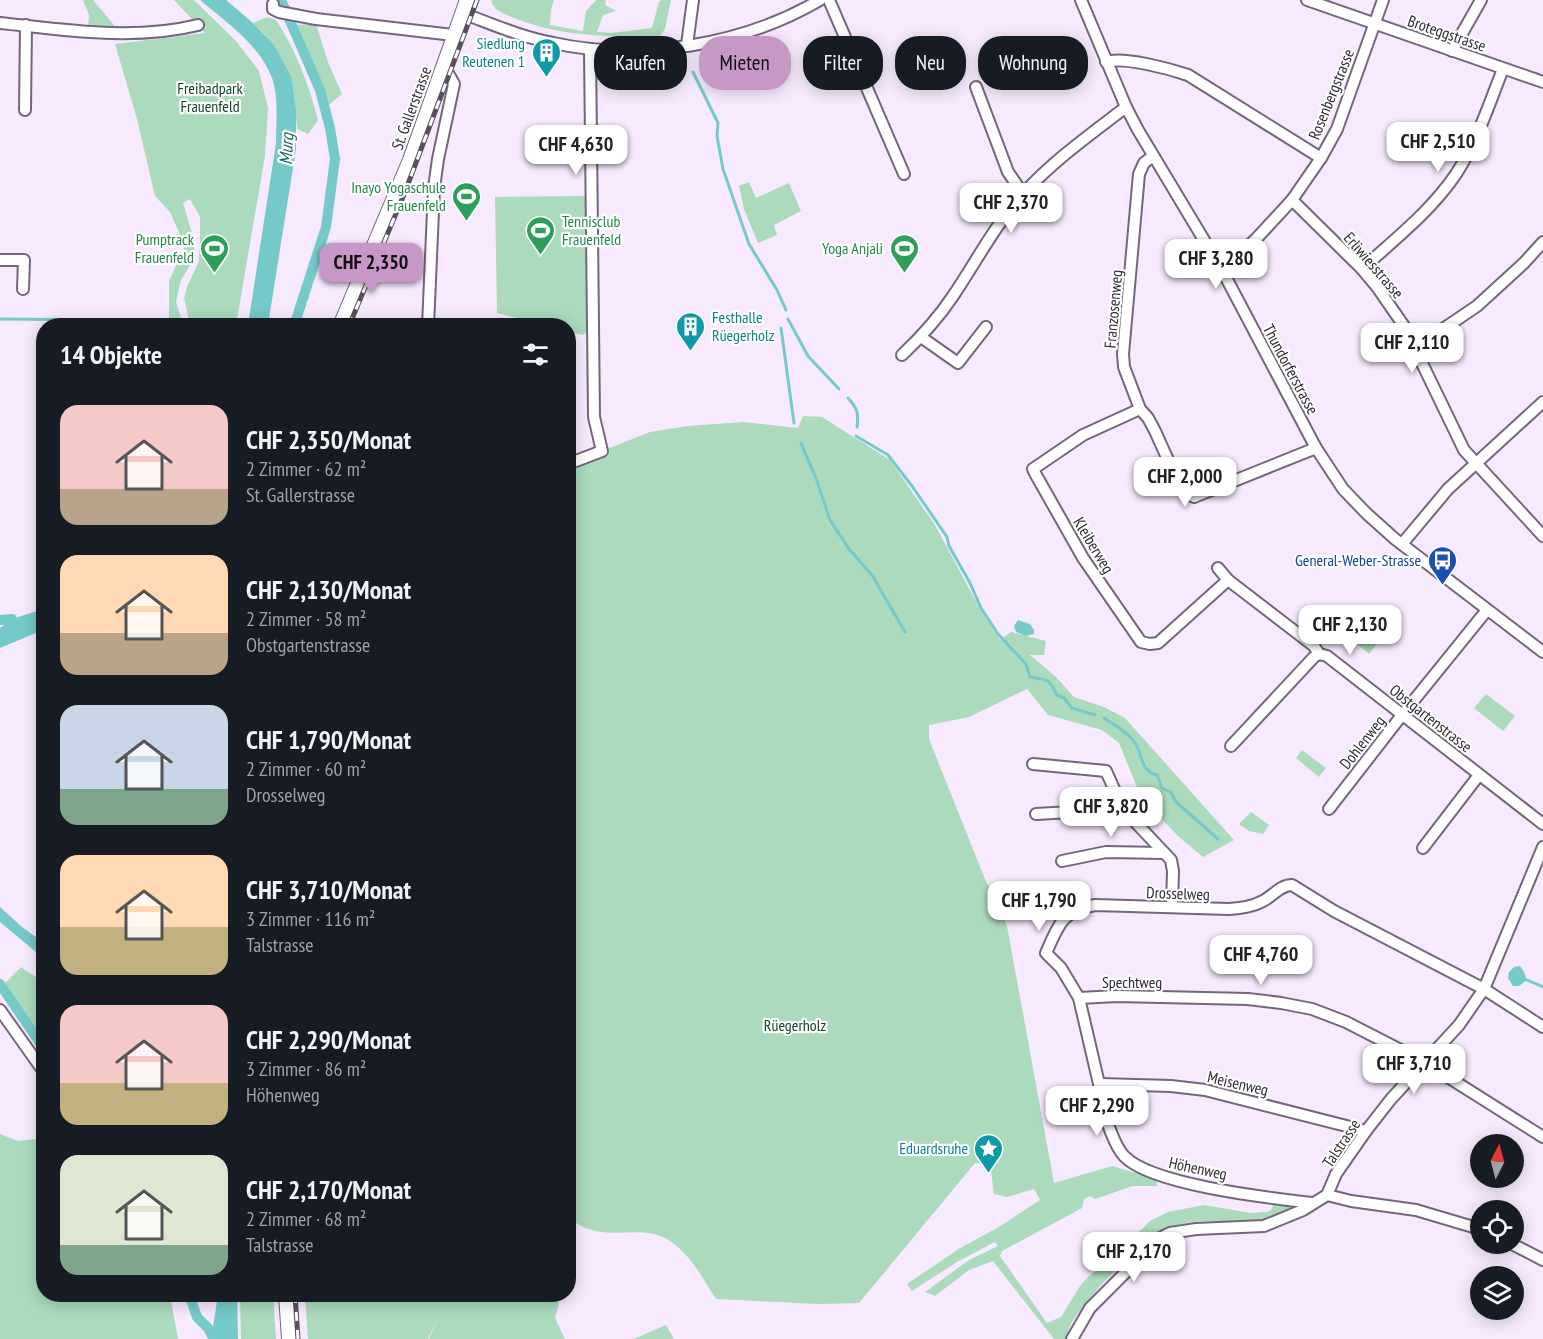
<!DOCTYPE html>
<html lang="de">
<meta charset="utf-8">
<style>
body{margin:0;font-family:"PT Sans Narrow",sans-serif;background:#20242c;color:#f1f3f6;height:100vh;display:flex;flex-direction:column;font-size:22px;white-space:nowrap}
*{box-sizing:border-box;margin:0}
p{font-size:20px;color:#9ea1a6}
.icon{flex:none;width:33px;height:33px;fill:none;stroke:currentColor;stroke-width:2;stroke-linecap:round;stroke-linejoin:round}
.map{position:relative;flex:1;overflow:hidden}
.sheet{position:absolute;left:36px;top:318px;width:540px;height:984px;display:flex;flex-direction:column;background:#171b24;border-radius:24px;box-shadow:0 3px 15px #0003}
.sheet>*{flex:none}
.guide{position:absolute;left:594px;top:36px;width:570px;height:54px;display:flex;gap:12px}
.needle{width:39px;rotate:6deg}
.fabs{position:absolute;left:1470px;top:1134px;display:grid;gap:12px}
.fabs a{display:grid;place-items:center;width:54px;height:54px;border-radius:50%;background:#171b24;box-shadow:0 3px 15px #0003;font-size:30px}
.price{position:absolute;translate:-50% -51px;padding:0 14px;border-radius:12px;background:#fff;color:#222;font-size:20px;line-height:39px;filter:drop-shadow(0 2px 3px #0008)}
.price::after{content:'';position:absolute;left:50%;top:36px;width:18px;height:14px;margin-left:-9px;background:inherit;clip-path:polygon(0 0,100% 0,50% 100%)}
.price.on{background:#c798c6;color:#111}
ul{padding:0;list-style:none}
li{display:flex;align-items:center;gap:18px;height:150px;padding:0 24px}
li span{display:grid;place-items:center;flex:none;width:168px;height:120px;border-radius:18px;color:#555}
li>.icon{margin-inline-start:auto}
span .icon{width:72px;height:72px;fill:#fffc;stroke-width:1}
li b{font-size:26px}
h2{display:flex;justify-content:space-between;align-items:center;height:72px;padding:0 24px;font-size:26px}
.chip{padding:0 21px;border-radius:24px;background:#171b24;box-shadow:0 3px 15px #0003;font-size:21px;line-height:54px}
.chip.on{background:#c798c6;color:#111}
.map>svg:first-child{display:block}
.green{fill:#abdabd}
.water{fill:#76c9c9}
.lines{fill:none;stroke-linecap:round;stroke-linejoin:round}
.stream{stroke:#76c9c9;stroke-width:3}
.canal{stroke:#76c9c9;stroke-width:10}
.minor-casing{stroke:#74667c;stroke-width:14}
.major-casing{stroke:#74667c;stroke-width:16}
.minor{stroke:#fff;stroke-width:10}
.major{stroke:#fff;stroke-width:14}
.rail-casing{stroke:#574f5b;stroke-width:5}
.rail{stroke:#fdfdfd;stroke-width:3;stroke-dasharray:9;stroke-linecap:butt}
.labels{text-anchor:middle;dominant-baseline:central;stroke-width:4.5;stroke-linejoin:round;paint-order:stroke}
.street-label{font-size:16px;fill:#302a34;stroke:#fdfdfd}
.culture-label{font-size:16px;fill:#0d838f;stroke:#fdfdfd;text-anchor:end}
.park-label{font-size:16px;fill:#15442c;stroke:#fdfdfd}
.leisure-label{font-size:16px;fill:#27864d;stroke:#fdfdfd;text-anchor:end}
.transit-label{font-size:16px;fill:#164399;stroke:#fdfdfd;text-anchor:end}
.water-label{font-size:18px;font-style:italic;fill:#1d6162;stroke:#fdfdfd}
</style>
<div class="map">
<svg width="1543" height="1339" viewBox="0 0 1543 1339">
<rect width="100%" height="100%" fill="#f7eafe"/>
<g class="green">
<path d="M83,0H93L114,25L111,29L88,27L89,15Z"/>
<path d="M174,0H194L236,41L259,71L268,108L265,156L236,325H190L184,298L187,287L199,261L200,236V217L190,199L183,203L195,243L193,261L181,280L176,302L183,325H173L169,320V281L185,246L170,212L155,196L137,119L115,44L205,33Z"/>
<path d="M491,0H554L551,9L550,25L583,31L586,11L596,0H606L605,5L616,11L603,15L597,32L612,33L652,28L659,2L661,0H671L665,29L660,36C610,37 559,37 512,17C504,14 493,10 491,0Z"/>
<path d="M267,17L276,20C296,50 309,85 318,120L308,134L297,129C295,86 286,52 253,23Z"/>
<path d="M316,24L328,62L342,94L329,105L295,25Z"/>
<path d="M749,182L756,198L789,183L801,211L774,225L777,235L758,243L744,209L739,186Z"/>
<path d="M586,196L588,331L583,335L569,332L568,326L545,325L497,313L495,197Z"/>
<path d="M803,416L822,417L890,460L935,525L980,609L1000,640L1011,632L1046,641L1044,655H1030L1056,677L1074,697L1104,707L1125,718L1234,840L1203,857L1179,837L1142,799L1119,743L1102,730L1048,715L1027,689L969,717L929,725V739L985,879L1007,926L1054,1183L1112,1166L1156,1179L1157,1186H1133L1095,1199L1090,1196L1084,1199L1082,1208L1002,1251L1000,1256L1047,1323L1061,1317L1080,1286L1089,1276L1104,1266L1121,1243L1129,1236L1140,1231L1150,1221L1168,1212L1204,1205L1251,1213L1266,1212L1271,1210L1275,1201L1302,1205L1272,1218L1262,1220C1237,1224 1202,1218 1180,1224C1150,1230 1084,1298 1070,1326C1068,1330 1068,1335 1066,1339H1054L993,1261L969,1270L935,1296L925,1292L969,1260L998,1246L995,1242L957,1262L912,1291L907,1284L960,1248L999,1227L1040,1200L1034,1189L1007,1197L994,1194L991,1171L986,1162L975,1163L859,1303L818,1304L716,1299C703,1279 691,1255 670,1241C641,1221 606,1245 573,1221L569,1223V464L650,432L688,426L743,422L798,428Z"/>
<path d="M1369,624L1384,635L1369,654L1355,642Z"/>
<path d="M1486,694L1515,716L1503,731L1474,708Z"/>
<path d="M1302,750L1326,768L1319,777L1296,758Z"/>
<path d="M1251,812L1269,825L1263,834L1249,831L1239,824Z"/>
<path d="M21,967L43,982V1042L5,983Z"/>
<path d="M0,1134L18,1141L43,1138L44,1294L170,1295L178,1339H0Z"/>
<path d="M240,1295H273L276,1339H241Z"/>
<path d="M441,1295H561L555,1318L565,1339H429L439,1315L428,1339H308L305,1295Z"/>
<path d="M666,1325L674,1339H634Z"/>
</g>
<g class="water">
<path d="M200,0H226L253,23L274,45L291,76L296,110V149L268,325H248L276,143C276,122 279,98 272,78C259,44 227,23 200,0Z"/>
<path d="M43,609V630L0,648V628L12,619Z"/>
<path d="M1018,620L1030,624L1034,630V634L1026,636L1016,632L1014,626Z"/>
<path d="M0,907L22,927L43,942V958L0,922Z"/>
<path d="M1520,966L1524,972L1527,980L1519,986H1513L1508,978L1509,972L1514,967Z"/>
<path d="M218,1295H237L238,1339H211Z"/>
</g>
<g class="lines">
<g class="stream">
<path d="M693,72L718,123L717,136L723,169L749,244L777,290L786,310"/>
<path d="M0,319L119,320L138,326"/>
<path d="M788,319L808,356L839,389"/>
<path d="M781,328L794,423"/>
<path d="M848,398C857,408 859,413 857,427"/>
<path d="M856,436L888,455L912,486L947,537L949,546L970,583L981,608L998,634L1026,664L1030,677C1049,680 1049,679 1057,695L1064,698L1072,708L1095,715"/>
<path d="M801,443L817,481L830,520L849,549L872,575L905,632"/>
<path d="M1104,718C1113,724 1124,730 1131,738C1145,751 1137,770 1157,775L1162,788L1171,792L1176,802L1218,839"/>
<path d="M1527,980L1543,987"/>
</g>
<g class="canal">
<path d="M281,0L320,90L330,128L335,159L326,227L294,326"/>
<path d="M0,620L12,619L15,629"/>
<path d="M0,984L44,1049"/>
<path d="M189,1294L197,1317L208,1328L214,1339"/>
</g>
<defs>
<g id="minor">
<path d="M829,0L904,174"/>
<path d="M1081,0L1126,107L1138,130L1222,270L1316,448L1343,489L1366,513L1395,539L1543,652"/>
<path d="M1307,0L1543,82"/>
<path d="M273,4V9L279,12L316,19L453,35"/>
<path d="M462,13C492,24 521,37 553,43C641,62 743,45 820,0"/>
<path d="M0,23C66,30 133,41 198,25"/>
<path d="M687,45L693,0"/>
<path d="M1452,51L1481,0"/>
<path d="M1106,62C1123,56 1170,69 1188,75L1321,158"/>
<path d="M976,87L1008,172L1023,194"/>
<path d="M25,110L26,25"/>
<path d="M1153,156L1144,163L1139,174L1123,354L1124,367L1140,409L1148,418L1155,431L1182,491L1194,497L1316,448"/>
<path d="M1292,200L1362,269L1377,287L1404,326L1464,450L1543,536"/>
<path d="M0,260H24L23,289"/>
<path d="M1362,269C1395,239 1431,211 1456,174C1477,142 1489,104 1503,69"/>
<path d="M1222,270L1256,239L1292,200L1321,158L1337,129L1383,0"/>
<path d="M428,326L434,188L438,159L454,84L449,75L441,73"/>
<path d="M921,337L958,363L986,327"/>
<path d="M1415,348L1477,306L1524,263L1543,242"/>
<path d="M902,355C921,337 939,317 953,296C976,262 996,223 1024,193C1054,160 1091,134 1126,107"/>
<path d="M1140,409L1083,435L1033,469L1036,475L1083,558L1141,642L1150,644L1158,643L1228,580"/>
<path d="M568,464L602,451L594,417L590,49"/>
<path d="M1402,544L1448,489L1543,402"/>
<path d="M1218,568L1228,580L1314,646L1319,654L1327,656L1543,824"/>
<path d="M1231,746L1314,657L1319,654"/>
<path d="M1033,764L1106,771L1123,809L1171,860L1173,871L1172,907"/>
<path d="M1329,809L1402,715L1487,610"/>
<path d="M1036,814L1123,809"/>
<path d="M1423,848L1479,775"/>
<path d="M1062,861L1106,852L1164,853"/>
<path d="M1079,998L1117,996L1248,999L1281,1003L1312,1009L1346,1022L1424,1062L1543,1137"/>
<path d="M0,1010L44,1072"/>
<path d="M1100,1084L1171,1086L1205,1090L1366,1131"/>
<path d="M1327,1195L1351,1201L1416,1210L1480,1229"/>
<path d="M1312,1203C1270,1198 1151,1185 1124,1156C1116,1147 1113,1137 1109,1127L1079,998L1061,968L1046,953C1059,924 1062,911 1095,905L1229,909C1241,908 1252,907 1263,901C1273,896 1280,885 1292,885L1334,911L1484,989L1543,1027"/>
<path d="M1512,1244L1543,1260"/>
<path d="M1072,1339L1090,1308L1160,1238L1170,1233L1196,1229L1264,1226L1303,1210L1327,1195L1336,1174L1366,1131L1391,1099L1459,1025L1484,989L1543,847"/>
</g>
<g id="major">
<path d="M340,326L410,160L467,0"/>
<path d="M286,1294L289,1339"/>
</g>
</defs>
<use href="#minor" class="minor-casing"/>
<use href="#major" class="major-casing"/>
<use href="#minor" class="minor"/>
<use href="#major" class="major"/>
<defs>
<g id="rail">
<path d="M349,326L405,192L477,0"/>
<path d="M295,1294L298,1339"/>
</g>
</defs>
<use href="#rail" class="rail-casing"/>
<use href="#rail" class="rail"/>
</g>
<defs>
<symbol id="building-pin" viewBox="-11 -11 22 30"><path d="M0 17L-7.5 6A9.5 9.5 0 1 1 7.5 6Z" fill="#0f9aa8" stroke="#fdfdfd"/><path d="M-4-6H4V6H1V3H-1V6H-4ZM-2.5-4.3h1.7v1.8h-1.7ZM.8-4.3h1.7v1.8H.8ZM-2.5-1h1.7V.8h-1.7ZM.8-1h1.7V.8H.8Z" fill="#fff"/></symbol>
<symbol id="stadium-pin" viewBox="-11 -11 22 30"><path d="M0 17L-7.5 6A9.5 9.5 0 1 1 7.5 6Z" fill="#2e9e5b" stroke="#fdfdfd"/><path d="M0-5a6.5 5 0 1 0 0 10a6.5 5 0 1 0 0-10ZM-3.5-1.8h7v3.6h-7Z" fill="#fff"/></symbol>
<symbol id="bus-pin" viewBox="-11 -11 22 30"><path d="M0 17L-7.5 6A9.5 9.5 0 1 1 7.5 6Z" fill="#1a4fb4" stroke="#fdfdfd"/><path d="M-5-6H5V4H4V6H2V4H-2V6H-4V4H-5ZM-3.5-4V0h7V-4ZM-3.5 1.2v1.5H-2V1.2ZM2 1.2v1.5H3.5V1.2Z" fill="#fff"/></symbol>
<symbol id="sight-pin" viewBox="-11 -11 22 30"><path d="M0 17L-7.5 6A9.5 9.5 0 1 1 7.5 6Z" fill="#0f9aa8" stroke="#fdfdfd"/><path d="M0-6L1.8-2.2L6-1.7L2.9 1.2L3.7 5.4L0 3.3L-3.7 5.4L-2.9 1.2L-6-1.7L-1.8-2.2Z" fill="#fff"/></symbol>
</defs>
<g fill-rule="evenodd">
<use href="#building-pin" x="530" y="36" width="33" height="45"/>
<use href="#stadium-pin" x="450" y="180" width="33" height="45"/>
<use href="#stadium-pin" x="524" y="214" width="33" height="45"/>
<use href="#stadium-pin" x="198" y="232" width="33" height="45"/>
<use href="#stadium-pin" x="888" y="232" width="33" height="45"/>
<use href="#building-pin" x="674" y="310" width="33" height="45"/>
<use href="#bus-pin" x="1426" y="544" width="33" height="45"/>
<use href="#sight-pin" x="972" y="1132" width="33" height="45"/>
</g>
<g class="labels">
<g class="street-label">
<text transform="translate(1447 33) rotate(19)">Broteggstrasse</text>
<text transform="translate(1331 94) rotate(-68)">Rosenbergstrasse</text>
<text transform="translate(411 108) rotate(-70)">St. Gallerstrasse</text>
<text transform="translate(1374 265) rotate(49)">Erliwiesstrasse</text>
<text transform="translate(1113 309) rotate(-85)">Franzosenweg</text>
<text transform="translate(1291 369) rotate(62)">Thundorferstrasse</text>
<text transform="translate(1094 545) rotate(59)">Kleiberweg</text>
<text transform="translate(1431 718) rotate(38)">Obstgartenstrasse</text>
<text transform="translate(1362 742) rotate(-52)">Dohlenweg</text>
<text transform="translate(1178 893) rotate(2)">Drosselweg</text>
<text x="1132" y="982">Spechtweg</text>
<text transform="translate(1238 1083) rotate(13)">Meisenweg</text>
<text transform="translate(1341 1143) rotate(-56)">Talstrasse</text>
<text transform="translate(1198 1168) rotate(12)">Höhenweg</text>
</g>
<g class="culture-label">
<text x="525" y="43">Siedlung<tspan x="525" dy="18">Reutenen 1</tspan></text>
<text x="712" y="317" text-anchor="start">Festhalle<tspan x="712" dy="18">Rüegerholz</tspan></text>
<text x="968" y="1148">Eduardsruhe</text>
</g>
<g class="park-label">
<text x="210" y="88">Freibadpark<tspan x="210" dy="18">Frauenfeld</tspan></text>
<text x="795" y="1025">Rüegerholz</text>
</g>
<g class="leisure-label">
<text x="446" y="187">Inayo Yogaschule<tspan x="446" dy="18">Frauenfeld</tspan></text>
<text x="562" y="221" text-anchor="start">Tennisclub<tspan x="562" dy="18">Frauenfeld</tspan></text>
<text x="194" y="239">Pumptrack<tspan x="194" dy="18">Frauenfeld</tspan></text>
<text x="883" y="248">Yoga Anjali</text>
</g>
<g class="transit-label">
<text x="1421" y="560">General-Weber-Strasse</text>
</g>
<g class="water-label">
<text transform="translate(286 149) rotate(-87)">Murg</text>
</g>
</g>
</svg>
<div class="fabs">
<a><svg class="needle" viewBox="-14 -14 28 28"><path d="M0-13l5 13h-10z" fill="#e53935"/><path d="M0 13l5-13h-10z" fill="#9ea1a6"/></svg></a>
<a><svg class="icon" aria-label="locate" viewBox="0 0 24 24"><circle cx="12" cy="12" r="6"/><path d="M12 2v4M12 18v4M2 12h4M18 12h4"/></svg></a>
<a><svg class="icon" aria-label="layers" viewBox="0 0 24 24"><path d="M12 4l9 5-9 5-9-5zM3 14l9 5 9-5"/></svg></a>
</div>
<b class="price" style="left:1438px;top:173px">CHF 2,510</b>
<b class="price" style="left:576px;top:176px">CHF 4,630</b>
<b class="price" style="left:1011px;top:234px">CHF 2,370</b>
<b class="price" style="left:1216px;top:290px">CHF 3,280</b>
<b class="price on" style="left:371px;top:294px">CHF 2,350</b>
<b class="price" style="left:1412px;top:374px">CHF 2,110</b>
<b class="price" style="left:1185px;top:508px">CHF 2,000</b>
<b class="price" style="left:1350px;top:656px">CHF 2,130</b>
<b class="price" style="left:1111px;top:838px">CHF 3,820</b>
<b class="price" style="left:1039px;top:932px">CHF 1,790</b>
<b class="price" style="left:1261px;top:986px">CHF 4,760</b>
<b class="price" style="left:1414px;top:1095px">CHF 3,710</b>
<b class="price" style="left:1097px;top:1137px">CHF 2,290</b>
<b class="price" style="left:1134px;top:1283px">CHF 2,170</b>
<div class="guide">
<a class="chip">Kaufen</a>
<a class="chip on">Mieten</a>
<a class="chip">Filter</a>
<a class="chip">Neu</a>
<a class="chip">Wohnung</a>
</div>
<section class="sheet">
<h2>14 Objekte<svg class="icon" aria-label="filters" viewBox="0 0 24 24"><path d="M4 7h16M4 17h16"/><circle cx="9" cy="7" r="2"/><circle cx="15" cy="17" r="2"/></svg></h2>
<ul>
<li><span style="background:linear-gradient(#f6c9c9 70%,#b9a48a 0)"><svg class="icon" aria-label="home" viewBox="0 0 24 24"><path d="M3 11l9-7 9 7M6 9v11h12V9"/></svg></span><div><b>CHF 2,350/Monat</b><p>2 Zimmer · 62 m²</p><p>St. Gallerstrasse</p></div></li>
<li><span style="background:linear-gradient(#ffd9b3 65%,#b9a48a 0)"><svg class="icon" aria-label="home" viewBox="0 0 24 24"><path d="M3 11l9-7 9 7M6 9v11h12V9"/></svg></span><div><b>CHF 2,130/Monat</b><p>2 Zimmer · 58 m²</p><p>Obstgartenstrasse</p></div></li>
<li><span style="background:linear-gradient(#c9d6e8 70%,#7fa58c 0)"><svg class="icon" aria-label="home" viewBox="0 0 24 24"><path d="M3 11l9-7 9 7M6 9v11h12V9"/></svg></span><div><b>CHF 1,790/Monat</b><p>2 Zimmer · 60 m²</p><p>Drosselweg</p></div></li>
<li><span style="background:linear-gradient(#ffd9b3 60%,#c2b280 0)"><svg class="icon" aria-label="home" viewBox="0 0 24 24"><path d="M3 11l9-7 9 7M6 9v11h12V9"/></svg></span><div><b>CHF 3,710/Monat</b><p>3 Zimmer · 116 m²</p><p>Talstrasse</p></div></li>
<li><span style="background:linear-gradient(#f6c9c9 65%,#c2b280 0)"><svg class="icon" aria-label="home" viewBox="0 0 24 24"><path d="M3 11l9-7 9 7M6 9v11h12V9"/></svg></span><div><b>CHF 2,290/Monat</b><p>3 Zimmer · 86 m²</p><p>Höhenweg</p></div></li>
<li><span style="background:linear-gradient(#dfe7d0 75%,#7fa58c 0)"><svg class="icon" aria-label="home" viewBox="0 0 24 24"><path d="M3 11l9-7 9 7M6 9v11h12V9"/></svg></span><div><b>CHF 2,170/Monat</b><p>2 Zimmer · 68 m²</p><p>Talstrasse</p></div></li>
</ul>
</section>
</div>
